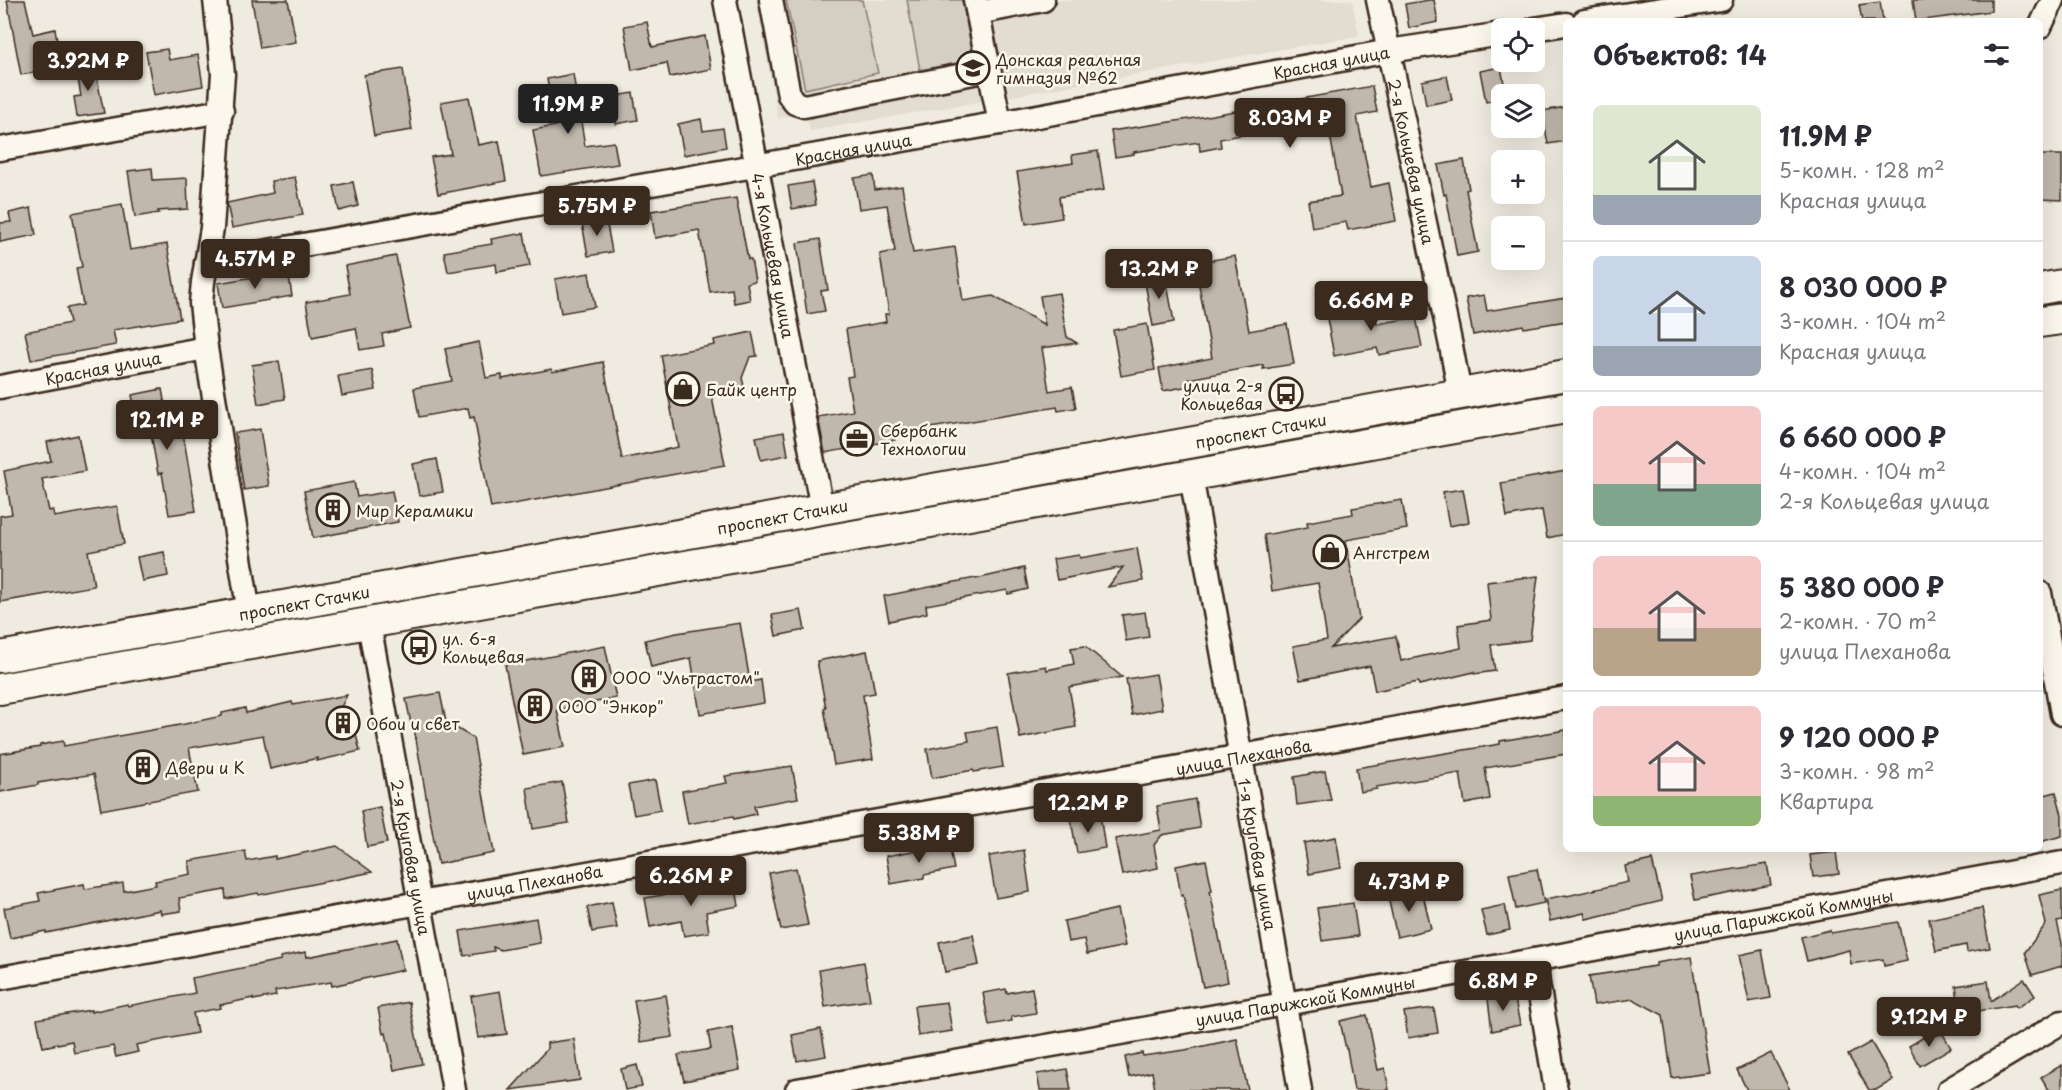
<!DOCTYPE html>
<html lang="ru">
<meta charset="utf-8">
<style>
body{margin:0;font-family:"Playpen Sans",sans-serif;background:#f2f2f3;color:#2b2b33;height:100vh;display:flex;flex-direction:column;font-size:22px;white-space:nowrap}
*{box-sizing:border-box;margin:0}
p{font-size:20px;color:#7c7c81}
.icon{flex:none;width:33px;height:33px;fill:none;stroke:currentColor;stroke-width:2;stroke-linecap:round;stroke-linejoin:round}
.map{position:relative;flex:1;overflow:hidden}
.drawer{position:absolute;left:1563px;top:18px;width:480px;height:834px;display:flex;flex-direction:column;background:#fff;border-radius:9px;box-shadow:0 6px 24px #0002}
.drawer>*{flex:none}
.fabs{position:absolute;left:1491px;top:18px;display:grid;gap:12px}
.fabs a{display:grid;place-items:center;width:54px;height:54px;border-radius:9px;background:#fff;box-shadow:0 6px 24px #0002;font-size:30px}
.price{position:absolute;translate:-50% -51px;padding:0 14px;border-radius:6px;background:#3b2a1e;color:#fff;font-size:20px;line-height:39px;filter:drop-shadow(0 2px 3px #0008)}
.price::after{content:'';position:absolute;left:50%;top:36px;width:18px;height:14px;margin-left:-9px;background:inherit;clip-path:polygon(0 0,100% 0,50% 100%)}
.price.active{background:#222;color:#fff}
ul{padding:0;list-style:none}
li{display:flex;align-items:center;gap:18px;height:150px;padding:0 30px}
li+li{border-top:2px solid #e1e1e2}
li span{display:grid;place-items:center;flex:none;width:168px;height:120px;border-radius:9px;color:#555}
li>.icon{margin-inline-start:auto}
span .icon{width:72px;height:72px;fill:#fffc;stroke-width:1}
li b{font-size:26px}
h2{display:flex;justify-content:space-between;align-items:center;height:72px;padding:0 30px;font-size:26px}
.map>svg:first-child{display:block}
.built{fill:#e2dcd1}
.green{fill:#d5cec3;stroke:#887c70;stroke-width:1.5}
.building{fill:#c0b8ad;stroke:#3b2a1e;stroke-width:1.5}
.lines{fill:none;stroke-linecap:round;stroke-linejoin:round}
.minor-casing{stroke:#3b2a1e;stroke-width:27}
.major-casing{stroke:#3b2a1e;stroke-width:34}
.minor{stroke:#fbf7ec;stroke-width:22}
.major{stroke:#fbf7ec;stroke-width:30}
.labels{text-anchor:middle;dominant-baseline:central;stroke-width:5;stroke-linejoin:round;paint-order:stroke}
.poi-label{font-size:16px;fill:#3b2a1e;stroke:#fbf7ec;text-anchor:start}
.street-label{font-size:16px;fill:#3b2a1e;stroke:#fbf7ec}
</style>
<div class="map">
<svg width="2062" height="1090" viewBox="0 0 2062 1090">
<rect width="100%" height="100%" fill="#f0ebe0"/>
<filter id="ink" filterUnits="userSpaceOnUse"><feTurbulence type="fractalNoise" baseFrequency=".0167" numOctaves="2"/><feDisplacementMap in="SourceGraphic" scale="12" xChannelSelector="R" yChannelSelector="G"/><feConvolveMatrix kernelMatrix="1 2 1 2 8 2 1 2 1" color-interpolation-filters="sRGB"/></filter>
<g filter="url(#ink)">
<path class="built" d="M756,0H1352L1359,36L810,131L806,113L778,118Z"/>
<g class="green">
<path d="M786,0H862L878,73L805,89Z"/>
<path d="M907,0H962L974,60L920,70Z"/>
</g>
<g class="building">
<path d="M7,0H25L33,34L55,29L61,64L39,68L40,72L21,75Z"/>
<path d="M252,0H288L296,42L260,48Z"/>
<path d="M1429,0H1434L1438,22L1409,28L1405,4Z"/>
<path d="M1913,0H1991V11L1916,21Z"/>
<path d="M1880,2L1883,21H1862L1859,5Z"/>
<path d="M647,22L652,47L705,36L711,69L670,77L667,63L632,70L624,26Z"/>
<path d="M167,49L169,60L198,55L203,86L154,95L146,52Z"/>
<path d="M94,64L104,113L77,117L74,97L81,96L76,67Z"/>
<path d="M1501,67L1506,94H1502V99L1486,102L1480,71Z"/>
<path d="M403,69L412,130L374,136L364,75Z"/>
<path d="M573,74L585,146L614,142L618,164L541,176L533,130L555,126L547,79Z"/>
<path d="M1447,76L1452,100L1426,105L1422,81Z"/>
<path d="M1372,86L1377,112L1357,116L1371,187L1389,183L1396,221L1348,230L1346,222L1312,228L1308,201L1341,196L1327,118L1220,139L1221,147L1200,151L1199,142L1134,152V154L1115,157L1111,131L1196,118Z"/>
<path d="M633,93L638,120L616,124L611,97Z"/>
<path d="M469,97L478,145L499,141L506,181L438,194L431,157L451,154L441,102Z"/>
<path d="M1566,107V141L1548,144L1542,111Z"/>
<path d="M701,119L703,131L723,128L726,147L684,155L678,124Z"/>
<path d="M1098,151L1104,190L1059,197L1062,218L1026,224L1017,172L1073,163L1072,155Z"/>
<path d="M2040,155H2062V200L2040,199Z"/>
<path d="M1464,160L1469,189L1466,190L1478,252L1457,256L1446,194L1444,195L1438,165Z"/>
<path d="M152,168L153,180L187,178L188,209L158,211L159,213L135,217L128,171Z"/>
<path d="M873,175L875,190L902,186L913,253L955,247L963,301L993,296L1045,325L1040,296L1059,293L1067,337L1077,343L1042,348L1049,391L1072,387L1076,408L1058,411L1057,407L894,434L895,440L825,453L818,417L853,411L847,377L853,376L846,329L886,322L885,314H889L880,254L895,251L887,205L859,209L854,178Z"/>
<path d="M295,177L303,215L232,228L227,203L273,193L271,181Z"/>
<path d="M353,182L358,206L339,211L334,186Z"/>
<path d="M812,182L816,205L792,209L788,186Z"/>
<path d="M736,198L748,259H751L755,281L747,283L750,300L734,303L732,289L710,292L699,230L655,238L651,211Z"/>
<path d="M122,204L130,250L167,244L180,319L113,330L116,345L31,360L25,332L70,323L67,308L83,305L76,268L82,267L72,213Z"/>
<path d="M31,208L36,235L0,242V223L11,222L9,213Z"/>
<path d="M606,219L612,252L588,256L582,223Z"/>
<path d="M524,233L530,266L497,272L496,264L448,272L444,252L492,244L491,239Z"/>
<path d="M820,239L828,290L821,291L825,311L807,314L797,243Z"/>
<path d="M396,256L410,328L382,334L384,346L360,350L356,328L312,337L306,302L350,294L345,266Z"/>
<path d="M1235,256L1249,331L1287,324L1294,364L1263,369V365L1188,379L1189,386L1163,391L1159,368L1212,358L1195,263Z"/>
<path d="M288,271L292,296L222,308L218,283Z"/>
<path d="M589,273L595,307L561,313L555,279Z"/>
<path d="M1165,273L1174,322L1153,326L1144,277Z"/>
<path d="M1484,295L1487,311L1566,298V321L1524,328L1523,325L1473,335L1466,298Z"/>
<path d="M1373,305L1377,324L1416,317L1422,347L1379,355L1377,348L1334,356L1326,313Z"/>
<path d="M1147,324L1155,370L1121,376L1113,330Z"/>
<path d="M752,332L757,356L750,357L742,378L744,386L711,392L725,465L491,508L474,417L470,418L468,408L419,417L414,388L452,381L445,349L479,342L486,378L502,375V379L551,369L552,372L603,362L622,459L678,447L661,355L715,345L714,340Z"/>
<path d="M279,361L285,399L258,404L252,365Z"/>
<path d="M372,370L376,390L342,396L338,376Z"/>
<path d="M162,389L170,435L183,433L196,511L169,515L162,473L158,474L150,428L139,430L132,395Z"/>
<path d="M260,429L269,486L244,490L235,433Z"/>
<path d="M784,432L788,455L761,460L756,437Z"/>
<path d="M78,435L85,471L42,479L49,511L53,510L54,517L117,506L124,544L88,551L94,586L0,602V516L12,514L4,471L51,461L47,442Z"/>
<path d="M437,459L443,492L419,496L413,464Z"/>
<path d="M1566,471V534L1547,538L1542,510L1507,517L1501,483Z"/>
<path d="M354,482L357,497L392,491L398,522L313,538L304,491Z"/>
<path d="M1463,489L1469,522L1449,526L1443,492Z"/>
<path d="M1402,500L1407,529L1346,540L1359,619L1331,648L1396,636L1401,661L1461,648L1458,625L1491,620L1487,582L1538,576L1530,640L1491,645L1495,671L1474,674V672L1419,685L1418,682L1375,691L1370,666L1300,680L1293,646L1327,640L1318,583L1272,591L1264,535L1308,527L1307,522L1353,514L1352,508Z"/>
<path d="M1137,548L1143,581L1108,587L1123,567L1057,580L1053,559L1079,555L1080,558Z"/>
<path d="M164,552L168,576L142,581L137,557Z"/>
<path d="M1024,568L1028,589L1008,594L1007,590L926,605L927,613L889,621L884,596L975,578L976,579Z"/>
<path d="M801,610L805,630L776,636L772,615Z"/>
<path d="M1145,612L1149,637L1126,641L1122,615Z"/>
<path d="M740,623L750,682L761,680L764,703L700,714L691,658L651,667L645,640L677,633Z"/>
<path d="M605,646L616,698L557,710L565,747L523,755L505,665Z"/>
<path d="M1085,646L1122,677L1069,687L1076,727L1020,738L1008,673L1046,666L1047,670L1074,664L1071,648Z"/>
<path d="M867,651L875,693L863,695L873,759L834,765L824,708H826L817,661Z"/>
<path d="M1156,674L1162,709L1132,715L1126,679Z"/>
<path d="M440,693L446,722L473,738L494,853L438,864L414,728L412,729L406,699Z"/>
<path d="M347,695L339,711L350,709L360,751L317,761L318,758L270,769L263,735L189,748L198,792L101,810L94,774L38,783V785L0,792V754L40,747V745L63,741L64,746L185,724L222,716V713L245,708L246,713L292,702L293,705Z"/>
<path d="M997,727L1003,767L974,772L973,770L932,778L927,749L969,741L967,732Z"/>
<path d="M1566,730V754L1485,768L1490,799L1465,804L1460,773L1376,787L1377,789L1360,792L1356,768L1500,744V741Z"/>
<path d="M792,766L798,798L754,806L756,814L734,819L733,816L688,824L682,791L727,783L725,776Z"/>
<path d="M1325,771L1331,800L1297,805L1294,777Z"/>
<path d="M655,780L661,810L634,815L628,785Z"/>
<path d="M562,782L569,823L533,829L527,788Z"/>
<path d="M2056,792L2062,815V836L2040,842V796Z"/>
<path d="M1195,799L1200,828L1162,835L1154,845L1158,868L1122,875L1115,839L1161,830L1157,806Z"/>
<path d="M380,807L387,843L367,847L361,811Z"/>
<path d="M1100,815L1105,848L1077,853L1071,820Z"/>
<path d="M1336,837L1341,868L1309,874L1304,843Z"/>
<path d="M949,844L954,869L924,875V878L891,884L886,856Z"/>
<path d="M337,846L372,872L259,895L258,893L226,899L225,890L179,898L181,911L161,914L160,910L46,933V931L10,938L4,908L40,901L38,893L84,884L85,889L123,883L124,891L156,885L155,881L191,874L189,861L245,851L247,861L275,856V859Z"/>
<path d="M1024,850L1030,892L996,898L989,856Z"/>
<path d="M1836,852L1839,874L1813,877L1810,855Z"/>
<path d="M1206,860L1212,890L1210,891L1228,982L1203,987L1183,895L1181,896L1176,866Z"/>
<path d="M1652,860L1662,901L1586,919L1584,913L1550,921L1545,899L1566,895L1567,896L1628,882L1625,866Z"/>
<path d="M1767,864L1771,885L1695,900L1690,876Z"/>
<path d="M796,868L808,925L781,930L769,873Z"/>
<path d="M1537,869L1544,903L1516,909L1509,874Z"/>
<path d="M735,882L739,906L706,912L709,932L684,936L681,921L650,927L645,898Z"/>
<path d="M1422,890L1431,929L1397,937L1388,897Z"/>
<path d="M2062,890V921L2057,922L2062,943V966L2032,975L2025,952L2046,924L2039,895Z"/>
<path d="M612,902L617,928L592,932L587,907Z"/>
<path d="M1353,903L1358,936L1322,941L1317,908Z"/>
<path d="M1505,905L1510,930L1487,935L1481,910Z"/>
<path d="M1982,908L1990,948L1967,952L1966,945L1936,951L1929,919Z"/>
<path d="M1117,909L1125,946L1087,954L1084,939L1068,942L1064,921Z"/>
<path d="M536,918L540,943L501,950L493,947L494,951L464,956L460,931Z"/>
<path d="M1898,922L1907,961L1884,966L1883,959L1851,964L1849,950L1807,961L1801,937L1830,930L1831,933Z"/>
<path d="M973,935L979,965L945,972L939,942Z"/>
<path d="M397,939L403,970L332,986L331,982L275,991L276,996L253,1000V998L220,1005L221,1008L193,1013L197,1033L136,1045L138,1052L116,1057L113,1046L74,1053L72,1041L43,1047L37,1019L91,1010V1012L127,1004L128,1006L195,993L192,978L281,960L280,957L306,952L307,957Z"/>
<path d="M1762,950L1771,998L1749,1002L1739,955Z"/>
<path d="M1691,957L1710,1073L1672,1078L1663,1015L1633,999L1594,1005L1589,976L1656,966V963Z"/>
<path d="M864,962L870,1000L825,1007L819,970Z"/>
<path d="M2024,979L2035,996L2017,1008L2015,1005L1960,1014L1956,986L1988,981L1991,1001Z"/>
<path d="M1032,988L1036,1013L1011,1017L1012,1021L989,1025L983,993L1006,989L1007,993Z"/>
<path d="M500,991L507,1034L478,1038L471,996Z"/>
<path d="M1514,994L1520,1025L1492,1031L1488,999Z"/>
<path d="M666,995L673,1037L641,1042L634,1000Z"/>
<path d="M409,1002L422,1064L394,1070L386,1033L383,1034L378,1008Z"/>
<path d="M947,1002L952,1031L918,1036L914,1006Z"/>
<path d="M1434,1008L1438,1033L1408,1038L1404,1012Z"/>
<path d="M1367,1015L1378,1070L1385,1068L1389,1090H1354L1347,1049H1346L1340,1021Z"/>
<path d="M732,1027L740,1070L684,1081L678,1055L711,1049L708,1032Z"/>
<path d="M821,1029L826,1056L797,1061L792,1035Z"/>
<path d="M1943,1034L1951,1048L1920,1066L1909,1046L1924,1037Z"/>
<path d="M574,1039L580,1080L510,1090L547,1049V1043Z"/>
<path d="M1237,1039L1248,1090H1155L1152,1072L1129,1077L1125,1057L1142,1053L1143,1056L1185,1050Z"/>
<path d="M1871,1042L1893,1080L1876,1090H1869L1848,1055Z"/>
<path d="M1771,1053L1790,1090H1747L1737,1070Z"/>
<path d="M637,1065L642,1087L625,1090L621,1069Z"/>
<path d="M2062,1065V1090H2049L2041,1077Z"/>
<path d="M1067,1069L1071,1090H1040L1037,1074Z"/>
</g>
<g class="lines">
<defs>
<g id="minor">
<path d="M215,0L223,74L212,228L203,282L201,303L206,348L249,613"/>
<path id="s1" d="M725,0L822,509"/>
<path d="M771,0L789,95L795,103L804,106L989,70"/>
<path d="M975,0L1000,123"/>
<path id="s2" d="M1378,0L1451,346L1460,394"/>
<path d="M978,13L1043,0"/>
<path d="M1584,21L1721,0"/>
<path d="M2040,27L2053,0"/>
<path d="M1534,29L1566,24"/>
<path d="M0,149L222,111"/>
<path id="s3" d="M206,262L1000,123L1389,51L1502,34"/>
<path id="s4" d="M0,387L206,348"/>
<path id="s5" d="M1191,476L1300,1090"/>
<path d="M2040,593L2062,714"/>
<path id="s6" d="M369,624L454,1090"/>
<path d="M1534,960L1556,1090"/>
<path id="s7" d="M0,978C522,882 1044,794 1566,698"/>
<path id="s8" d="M797,1090L1534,960L2062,863"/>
<path d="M1949,1090L2062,1022"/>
</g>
<g id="major">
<path d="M2040,289L2062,285"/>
<path d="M2040,322L2062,319"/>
<path id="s9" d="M0,657L1566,375"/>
<path d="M0,689L1566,408"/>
</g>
</defs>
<use href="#minor" class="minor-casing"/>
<use href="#major" class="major-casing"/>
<use href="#minor" class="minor"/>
<use href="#major" class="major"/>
</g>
</g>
<defs>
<symbol id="school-ring" viewBox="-11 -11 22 22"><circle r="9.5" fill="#fbf7ec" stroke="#3b2a1e" stroke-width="1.5"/><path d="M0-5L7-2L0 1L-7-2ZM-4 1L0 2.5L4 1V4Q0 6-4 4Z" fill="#3b2a1e"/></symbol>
<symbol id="shop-ring" viewBox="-11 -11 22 22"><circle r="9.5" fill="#fbf7ec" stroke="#3b2a1e" stroke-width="1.5"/><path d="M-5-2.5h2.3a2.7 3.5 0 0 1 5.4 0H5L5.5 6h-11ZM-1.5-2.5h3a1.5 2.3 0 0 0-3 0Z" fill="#3b2a1e"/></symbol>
<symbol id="bus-ring" viewBox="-11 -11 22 22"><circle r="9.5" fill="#fbf7ec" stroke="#3b2a1e" stroke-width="1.5"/><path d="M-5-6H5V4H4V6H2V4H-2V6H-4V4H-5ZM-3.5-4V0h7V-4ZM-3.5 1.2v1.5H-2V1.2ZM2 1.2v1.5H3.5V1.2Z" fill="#3b2a1e"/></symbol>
<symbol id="office-ring" viewBox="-11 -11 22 22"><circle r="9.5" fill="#fbf7ec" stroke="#3b2a1e" stroke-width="1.5"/><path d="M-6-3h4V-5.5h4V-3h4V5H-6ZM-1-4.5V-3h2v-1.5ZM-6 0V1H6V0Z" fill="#3b2a1e"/></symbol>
<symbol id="building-ring" viewBox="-11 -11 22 22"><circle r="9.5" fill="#fbf7ec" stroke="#3b2a1e" stroke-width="1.5"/><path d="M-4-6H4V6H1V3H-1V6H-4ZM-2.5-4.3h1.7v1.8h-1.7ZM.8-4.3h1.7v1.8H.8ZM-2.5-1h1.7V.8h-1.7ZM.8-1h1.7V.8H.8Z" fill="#3b2a1e"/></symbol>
</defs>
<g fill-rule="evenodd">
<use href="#school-ring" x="954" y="49" width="38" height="38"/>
<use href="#shop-ring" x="664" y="370" width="38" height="38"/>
<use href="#bus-ring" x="1267" y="375" width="38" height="38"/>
<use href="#office-ring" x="838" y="420" width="38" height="38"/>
<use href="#building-ring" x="314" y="491" width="38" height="38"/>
<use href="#shop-ring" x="1311" y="533" width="38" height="38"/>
<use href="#bus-ring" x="400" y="628" width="38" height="38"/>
<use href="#building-ring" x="570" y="658" width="38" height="38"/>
<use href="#building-ring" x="516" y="687" width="38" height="38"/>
<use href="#building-ring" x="324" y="704" width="38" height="38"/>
<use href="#building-ring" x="124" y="748" width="38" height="38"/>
</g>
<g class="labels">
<g class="poi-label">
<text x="996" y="59">Донская реальная<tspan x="996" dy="18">гимназия №62</tspan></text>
<text x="1263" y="385" text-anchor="end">улица 2-я<tspan x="1263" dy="18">Кольцевая</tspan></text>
<text x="706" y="389">Байк центр</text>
<text x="880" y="430">Сбербанк<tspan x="880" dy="18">Технологии</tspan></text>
<text x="356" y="510">Мир Керамики</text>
<text x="1353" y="552">Ангстрем</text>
<text x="442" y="638">ул. 6-я<tspan x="442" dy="18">Кольцевая</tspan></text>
<text x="612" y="677">ООО "Ультрастом"</text>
<text x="558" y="706">ООО "Энкор"</text>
<text x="366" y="723">Обои и свет</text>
<text x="166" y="767">Двери и К</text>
</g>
<g class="street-label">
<text stroke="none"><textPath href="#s3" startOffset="1143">Красная улица</textPath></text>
<text stroke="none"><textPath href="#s3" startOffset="657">Красная улица</textPath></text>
<text stroke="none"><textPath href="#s2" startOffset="165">2-я Кольцевая улица</textPath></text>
<text stroke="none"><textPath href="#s1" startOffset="260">4-я Кольцевая улица</textPath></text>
<text stroke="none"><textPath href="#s4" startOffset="105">Красная улица</textPath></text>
<text stroke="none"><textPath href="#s9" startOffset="1281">проспект Стачки</textPath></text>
<text stroke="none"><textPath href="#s9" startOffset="795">проспект Стачки</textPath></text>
<text stroke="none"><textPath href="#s9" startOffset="309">проспект Стачки</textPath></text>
<text stroke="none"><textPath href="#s7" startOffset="1263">улица Плеханова</textPath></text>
<text stroke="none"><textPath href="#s5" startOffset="384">1-я Круговая улица</textPath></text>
<text stroke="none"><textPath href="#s6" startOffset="237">2-я Круговая улица</textPath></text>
<text stroke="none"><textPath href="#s7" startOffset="543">улица Плеханова</textPath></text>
<text stroke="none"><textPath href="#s8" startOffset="1002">улица Парижской Коммуны</textPath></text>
<text stroke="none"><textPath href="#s8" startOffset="516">улица Парижской Коммуны</textPath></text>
</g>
</g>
</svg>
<div class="fabs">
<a><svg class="icon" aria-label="locate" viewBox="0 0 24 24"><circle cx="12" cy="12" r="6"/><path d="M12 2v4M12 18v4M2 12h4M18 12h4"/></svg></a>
<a><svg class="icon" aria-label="layers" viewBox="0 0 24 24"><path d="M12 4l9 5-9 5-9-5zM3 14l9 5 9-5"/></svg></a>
<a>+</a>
<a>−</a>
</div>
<b class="price" style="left:88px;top:92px">3.92M ₽</b>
<b class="price active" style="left:568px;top:135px">11.9M ₽</b>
<b class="price" style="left:1290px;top:149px">8.03M ₽</b>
<b class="price" style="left:597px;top:237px">5.75M ₽</b>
<b class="price" style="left:255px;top:290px">4.57M ₽</b>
<b class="price" style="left:1159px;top:300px">13.2M ₽</b>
<b class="price" style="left:1371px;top:332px">6.66M ₽</b>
<b class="price" style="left:167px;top:451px">12.1M ₽</b>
<b class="price" style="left:1088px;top:834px">12.2M ₽</b>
<b class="price" style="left:919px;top:864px">5.38M ₽</b>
<b class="price" style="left:691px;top:907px">6.26M ₽</b>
<b class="price" style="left:1409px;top:913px">4.73M ₽</b>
<b class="price" style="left:1503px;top:1012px">6.8M ₽</b>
<b class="price" style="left:1929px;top:1048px">9.12M ₽</b>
<section class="drawer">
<h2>Объектов: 14<svg class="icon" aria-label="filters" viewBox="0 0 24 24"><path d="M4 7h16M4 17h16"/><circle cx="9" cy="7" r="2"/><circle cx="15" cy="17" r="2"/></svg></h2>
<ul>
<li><span style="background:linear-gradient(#dfe7d0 75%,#9aa5b1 0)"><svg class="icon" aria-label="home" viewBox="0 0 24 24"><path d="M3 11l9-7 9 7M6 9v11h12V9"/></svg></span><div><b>11.9M ₽</b><p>5-комн. · 128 m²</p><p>Красная улица</p></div></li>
<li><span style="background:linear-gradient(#c9d6e8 75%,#9aa5b1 0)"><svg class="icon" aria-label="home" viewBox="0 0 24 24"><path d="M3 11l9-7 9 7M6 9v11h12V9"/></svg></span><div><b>8 030 000 ₽</b><p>3-комн. · 104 m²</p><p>Красная улица</p></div></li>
<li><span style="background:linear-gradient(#f6c9c9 65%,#7fa58c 0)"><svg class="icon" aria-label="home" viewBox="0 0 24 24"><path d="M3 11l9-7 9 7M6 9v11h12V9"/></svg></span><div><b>6 660 000 ₽</b><p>4-комн. · 104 m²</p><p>2-я Кольцевая улица</p></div></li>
<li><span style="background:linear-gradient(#f6c9c9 60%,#b9a48a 0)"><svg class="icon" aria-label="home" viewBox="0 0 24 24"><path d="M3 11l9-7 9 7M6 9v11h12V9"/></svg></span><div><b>5 380 000 ₽</b><p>2-комн. · 70 m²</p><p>улица Плеханова</p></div></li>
<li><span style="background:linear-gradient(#f6c9c9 75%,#8fb573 0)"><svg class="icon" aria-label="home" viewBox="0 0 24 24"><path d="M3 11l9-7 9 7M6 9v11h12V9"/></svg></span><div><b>9 120 000 ₽</b><p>3-комн. · 98 m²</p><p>Квартира</p></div></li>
</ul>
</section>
</div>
